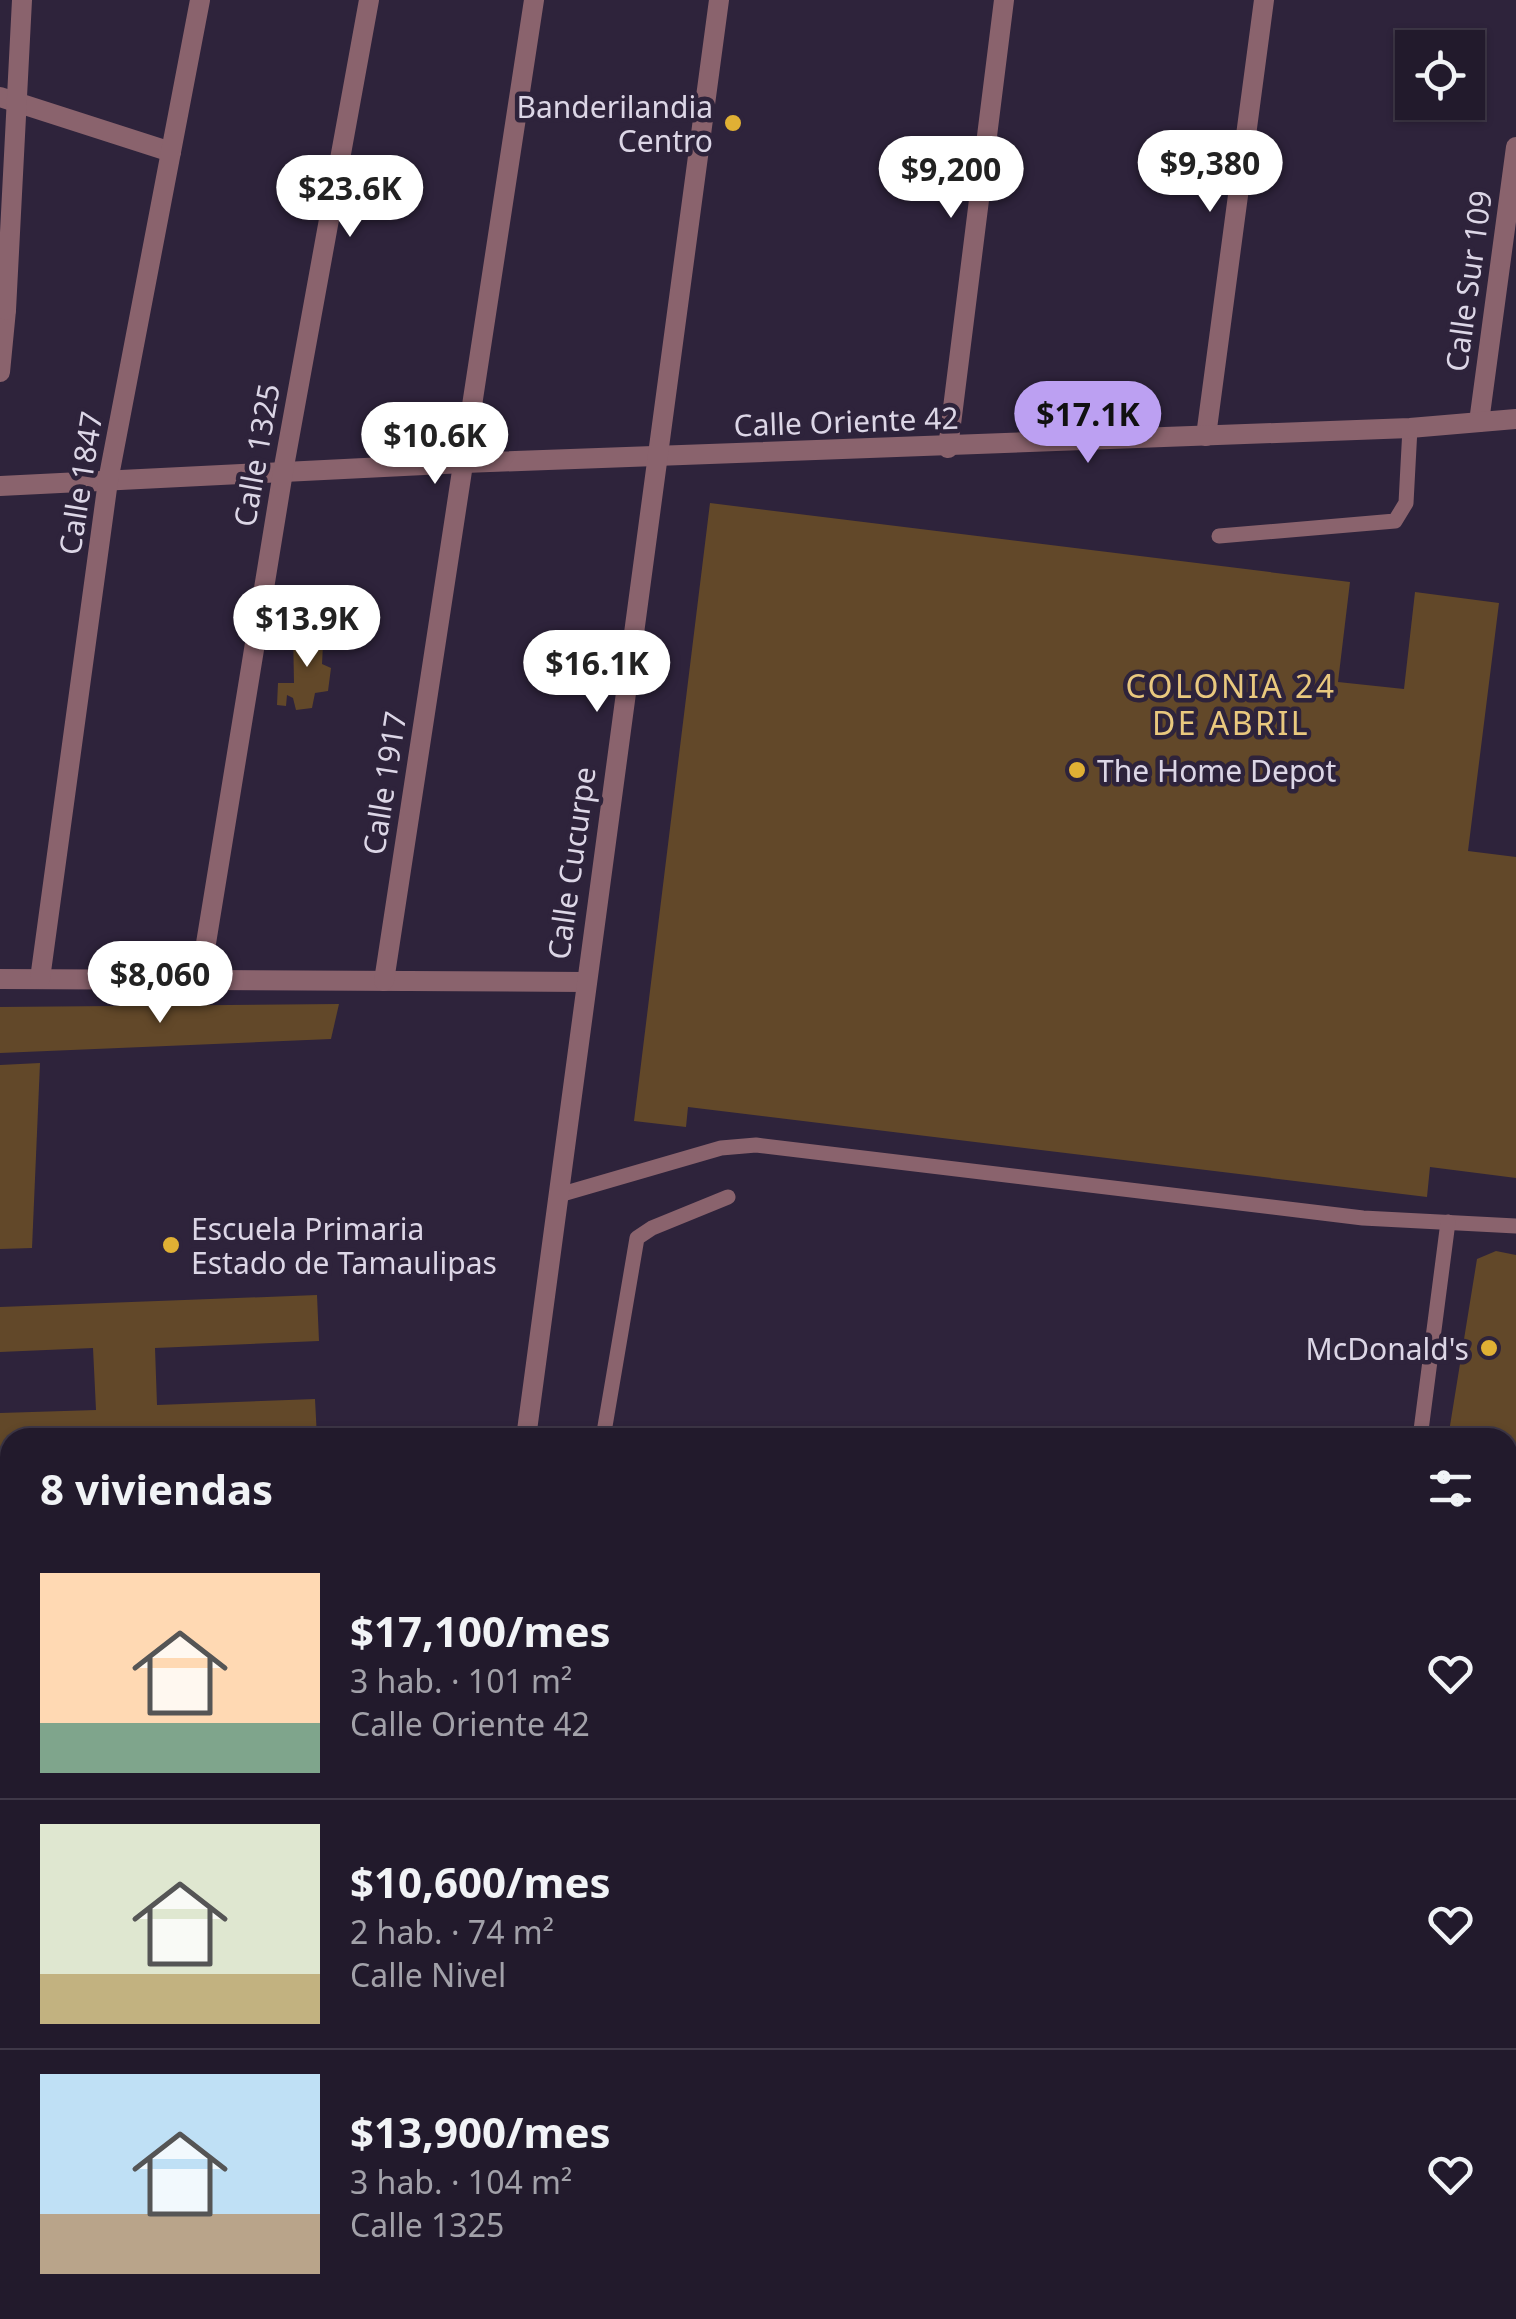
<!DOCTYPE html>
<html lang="es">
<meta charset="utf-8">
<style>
body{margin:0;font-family:"Noto Sans",sans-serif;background:#2e2738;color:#f1f3f6;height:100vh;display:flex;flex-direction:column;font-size:38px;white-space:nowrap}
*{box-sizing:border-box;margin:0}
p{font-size:32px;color:#a2a1a9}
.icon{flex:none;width:55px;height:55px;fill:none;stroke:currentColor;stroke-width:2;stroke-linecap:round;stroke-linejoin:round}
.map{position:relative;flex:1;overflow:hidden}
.side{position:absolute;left:0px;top:1428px;width:1518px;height:892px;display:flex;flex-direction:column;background:#221a2c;border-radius:30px 30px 0 0;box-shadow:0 2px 8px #0004,0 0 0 2px #3f3848}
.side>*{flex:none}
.controls{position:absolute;left:1395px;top:30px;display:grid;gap:20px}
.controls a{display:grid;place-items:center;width:90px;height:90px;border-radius:0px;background:#221a2c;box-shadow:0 2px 8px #0004,0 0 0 2px #3f3848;font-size:50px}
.price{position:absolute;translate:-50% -85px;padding:0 22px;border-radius:35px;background:#fff;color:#222;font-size:32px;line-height:65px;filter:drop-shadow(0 2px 5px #0008)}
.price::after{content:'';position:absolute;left:50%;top:60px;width:30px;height:22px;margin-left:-15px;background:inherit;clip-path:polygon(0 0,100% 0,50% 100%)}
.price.active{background:#bca0f2;color:#111}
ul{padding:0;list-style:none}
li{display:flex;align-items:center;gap:30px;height:250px;padding:0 40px}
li+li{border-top:2px solid #3f3848}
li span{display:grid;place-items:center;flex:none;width:280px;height:200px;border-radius:0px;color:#555}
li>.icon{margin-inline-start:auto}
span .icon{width:120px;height:120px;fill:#fffc;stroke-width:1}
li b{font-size:42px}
h2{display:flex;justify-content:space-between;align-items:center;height:120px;padding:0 40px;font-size:42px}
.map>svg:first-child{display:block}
.building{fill:#624829}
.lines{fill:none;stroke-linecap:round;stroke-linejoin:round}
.service{stroke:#8a636d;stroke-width:15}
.pedestrian{stroke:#8a636d;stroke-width:20}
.minor{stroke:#8a636d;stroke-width:20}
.primary{stroke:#ec9cb3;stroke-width:25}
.poi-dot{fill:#e0b034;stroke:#2e233b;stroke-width:4}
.labels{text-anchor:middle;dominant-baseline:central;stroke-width:9;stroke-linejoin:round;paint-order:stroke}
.poi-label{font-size:30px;fill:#dcd6e6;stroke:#2e233b;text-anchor:end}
.street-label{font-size:30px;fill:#dcd6e6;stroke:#2e233b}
.neighbourhood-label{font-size:32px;letter-spacing:2.5px;fill:#e9c87e;stroke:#2e233b}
</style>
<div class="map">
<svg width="1516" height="2319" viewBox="0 0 1516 2319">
<rect width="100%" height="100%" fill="#2e233b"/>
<g class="building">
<path d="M710,503L1350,582L1338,682L1404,689L1415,592L1499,603L1468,851L1516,857V1178L1430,1167L1427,1197L688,1107L686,1127L634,1121Z"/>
<path d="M293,630L336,636L332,644H323L322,664L331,668L328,691L315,693L312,708L296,710L293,698L287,695L286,706L277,705L278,683H294Z"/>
<path d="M339,1004L331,1039L0,1053V1007Z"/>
<path d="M40,1063L32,1248L0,1249V1065Z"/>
<path d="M1496,1251L1516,1255V1503H1508V1438H1448L1477,1259Z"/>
<path d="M317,1295L319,1341L155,1348L157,1405L315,1399L317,1438H10V1457H0V1413L96,1410L93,1348L0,1352V1307Z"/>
<path d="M10,1499V1546L0,1547V1500Z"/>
</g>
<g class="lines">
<g class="service">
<path d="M1219,536L1395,521L1406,503L1410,428"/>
<path d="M559,1195L721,1148L756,1145L1363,1218L1516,1226"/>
<path d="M603,1438L637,1238L652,1228L728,1197"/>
<path d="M1420,1438L1448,1222"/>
<path d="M1508,1511H1516"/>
</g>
<path class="pedestrian" d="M0,372L6,310"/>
<g class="minor">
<path d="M0,97L171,152"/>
<path d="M6,310L22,0"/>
<path d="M1479,422L1516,147"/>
<path d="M1206,436L1264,0"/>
<path d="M948,448L1004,0"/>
<path d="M0,486L464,463L1410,428L1516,419"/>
<path d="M0,979L585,982"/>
<path d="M40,979L108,481L200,0"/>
<path d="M200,980L283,472L369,0"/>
<path d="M384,981L534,0"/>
<path d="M526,1438L719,0"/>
<path d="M62,2319L63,2310"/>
<path d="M398,2319L399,2310"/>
<path d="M803,2319L804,2310"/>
<path d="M1067,2319L1068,2310"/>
<path d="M1333,2319L1335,2310"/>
</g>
<g class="primary">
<path d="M1508,1602L1516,1601"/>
<path d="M0,1675H10"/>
</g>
</g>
<g class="poi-dot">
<circle cx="733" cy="123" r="10"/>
<circle cx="1077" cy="770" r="10"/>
<circle cx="171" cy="1245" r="10"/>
<circle cx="1489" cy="1348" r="10"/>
</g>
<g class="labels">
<g class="poi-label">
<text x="713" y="106">Banderilandia<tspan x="713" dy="34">Centro</tspan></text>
<text x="1097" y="770" text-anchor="start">The Home Depot</text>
<text x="191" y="1228" text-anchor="start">Escuela Primaria<tspan x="191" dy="34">Estado de Tamaulipas</tspan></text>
<text x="1469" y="1348">McDonald's</text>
</g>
<g class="street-label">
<text transform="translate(1468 281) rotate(-82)">Calle Sur 109</text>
<text transform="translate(846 421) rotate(-2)">Calle Oriente 42</text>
<text transform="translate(256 455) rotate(-80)">Calle 1325</text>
<text transform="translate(80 483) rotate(-81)">Calle 1847</text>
<text transform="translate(384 783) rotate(-81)">Calle 1917</text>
<text transform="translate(571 863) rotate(-82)">Calle Cucurpe</text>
</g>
<g class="neighbourhood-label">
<text x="1231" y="685">COLONIA 24<tspan x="1231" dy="37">DE ABRIL</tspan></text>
</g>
</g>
</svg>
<div class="controls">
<a><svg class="icon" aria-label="locate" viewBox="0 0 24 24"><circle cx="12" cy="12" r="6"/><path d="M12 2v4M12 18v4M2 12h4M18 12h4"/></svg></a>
</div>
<b class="price" style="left:1210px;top:215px">$9,380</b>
<b class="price" style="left:951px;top:221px">$9,200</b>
<b class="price" style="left:350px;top:240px">$23.6K</b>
<b class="price active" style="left:1088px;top:466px">$17.1K</b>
<b class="price" style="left:435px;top:487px">$10.6K</b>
<b class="price" style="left:307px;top:670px">$13.9K</b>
<b class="price" style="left:597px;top:715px">$16.1K</b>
<b class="price" style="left:160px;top:1026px">$8,060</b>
<section class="side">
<h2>8 viviendas<svg class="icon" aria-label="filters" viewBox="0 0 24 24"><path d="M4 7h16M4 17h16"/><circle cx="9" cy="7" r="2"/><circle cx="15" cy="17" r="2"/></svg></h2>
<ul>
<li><span style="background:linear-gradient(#ffd9b3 75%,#7fa58c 0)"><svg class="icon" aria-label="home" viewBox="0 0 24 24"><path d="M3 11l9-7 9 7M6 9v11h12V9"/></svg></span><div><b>$17,100/mes</b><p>3 hab. · 101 m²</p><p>Calle Oriente 42</p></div><svg class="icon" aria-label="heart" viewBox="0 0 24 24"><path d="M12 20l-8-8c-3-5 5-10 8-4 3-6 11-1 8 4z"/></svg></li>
<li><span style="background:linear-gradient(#dfe7d0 75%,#c2b280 0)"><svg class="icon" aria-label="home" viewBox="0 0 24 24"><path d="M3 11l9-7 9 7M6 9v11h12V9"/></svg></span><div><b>$10,600/mes</b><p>2 hab. · 74 m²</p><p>Calle Nivel</p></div><svg class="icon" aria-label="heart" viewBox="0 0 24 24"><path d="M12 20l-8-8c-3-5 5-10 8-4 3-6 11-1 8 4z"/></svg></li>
<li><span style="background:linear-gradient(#bfe0f5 70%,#b9a48a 0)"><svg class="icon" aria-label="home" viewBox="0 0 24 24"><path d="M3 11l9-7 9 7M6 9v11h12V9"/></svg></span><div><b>$13,900/mes</b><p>3 hab. · 104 m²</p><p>Calle 1325</p></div><svg class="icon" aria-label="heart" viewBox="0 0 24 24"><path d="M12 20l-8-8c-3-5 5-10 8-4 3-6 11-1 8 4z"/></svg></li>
</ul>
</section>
</div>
